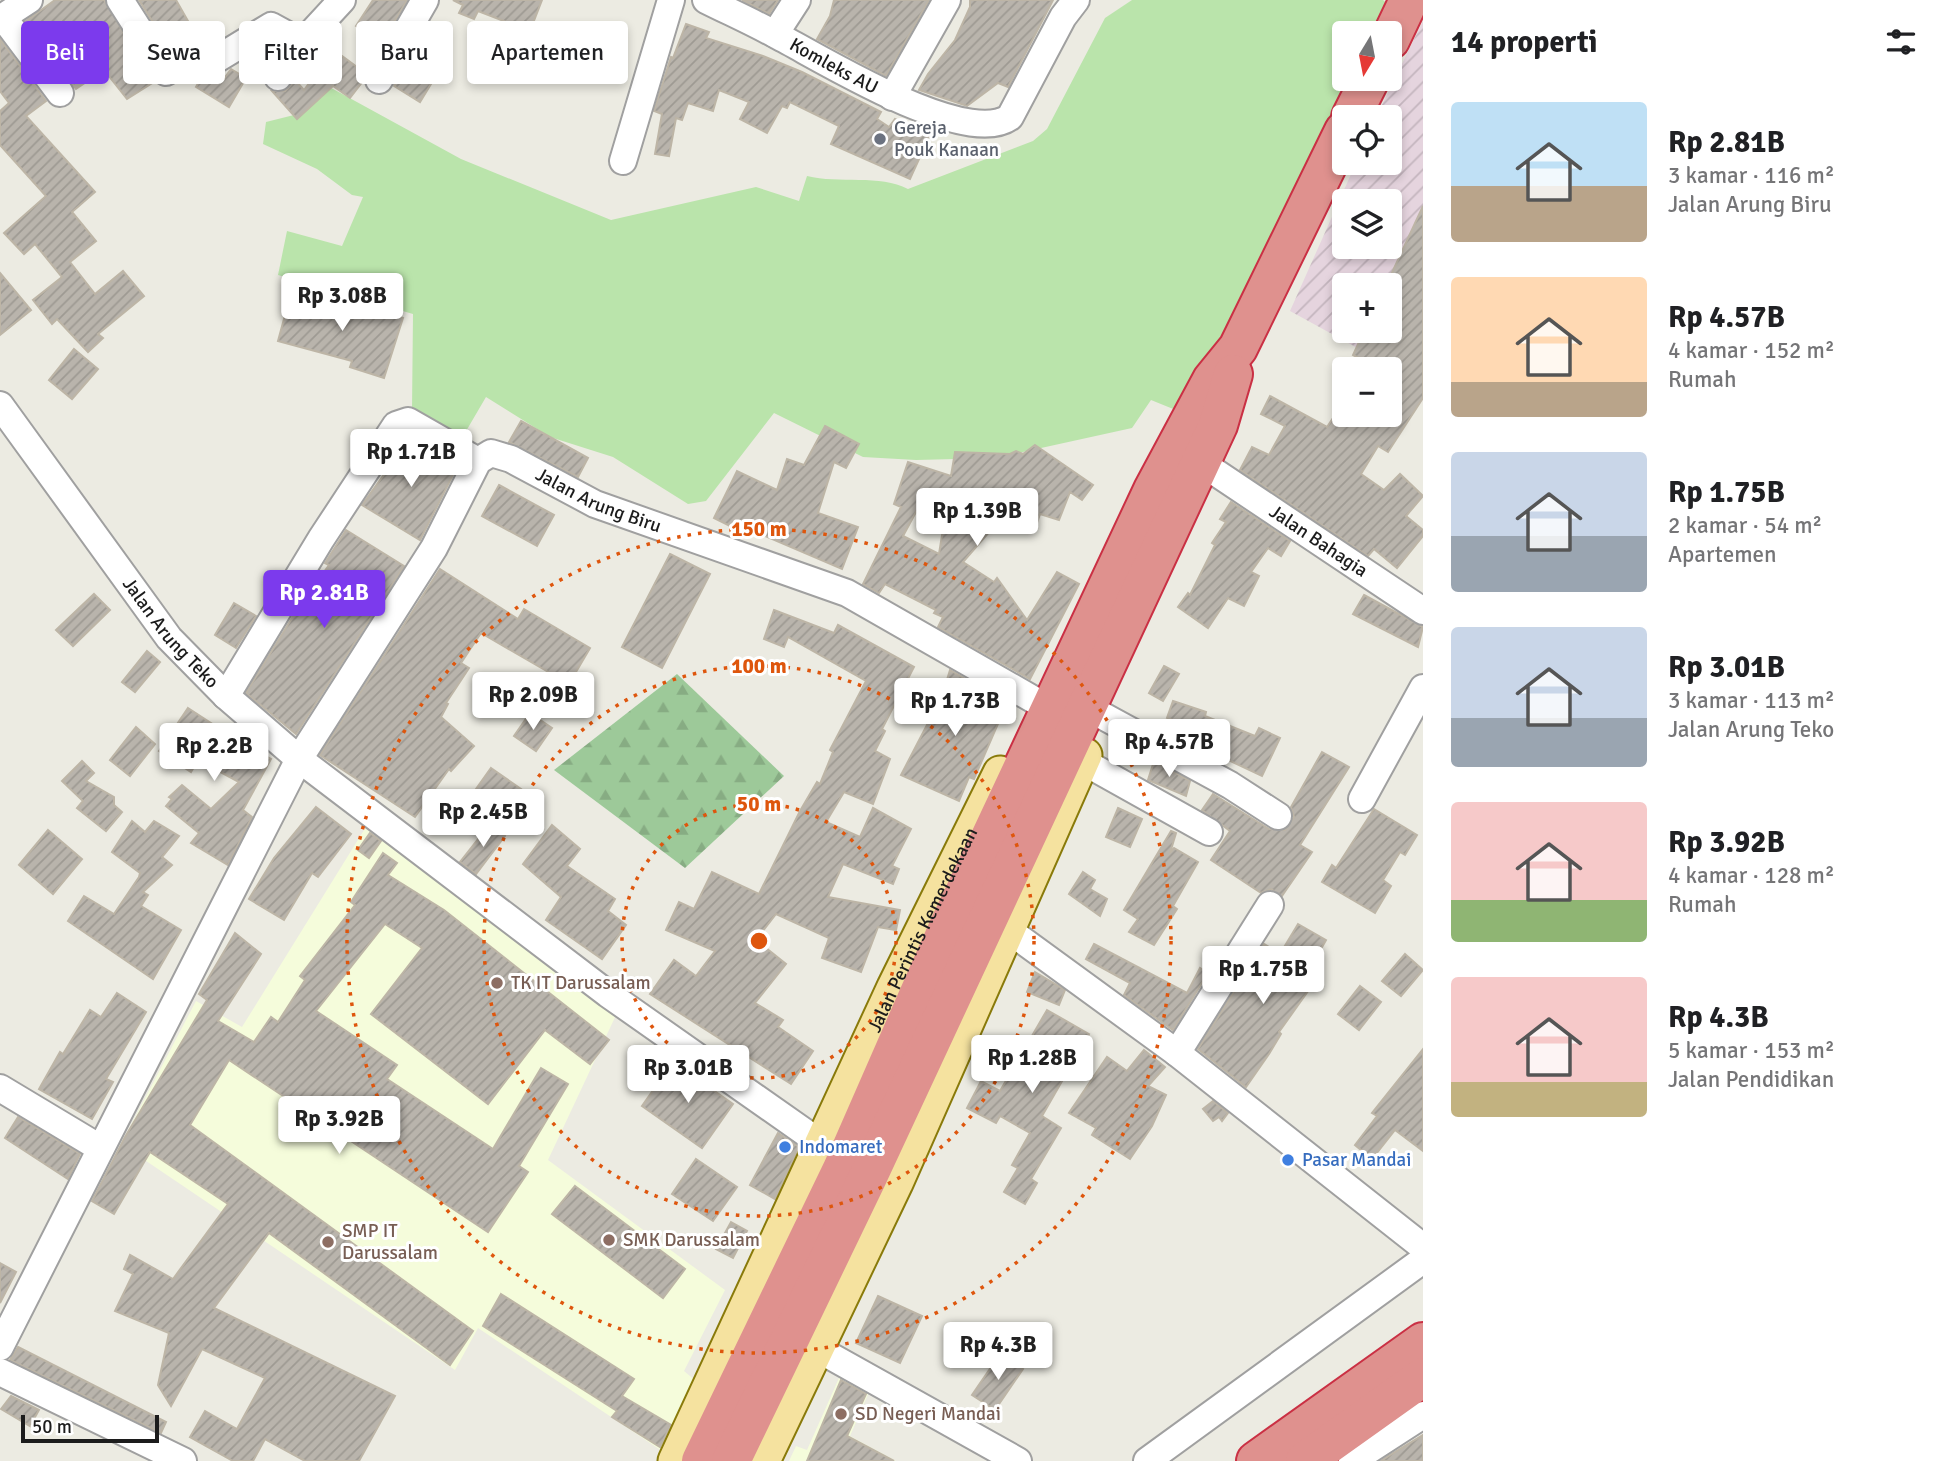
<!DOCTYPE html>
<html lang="id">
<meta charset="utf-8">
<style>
body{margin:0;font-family:Signika,sans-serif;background:#f6f6f6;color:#202124;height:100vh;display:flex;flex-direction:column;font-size:26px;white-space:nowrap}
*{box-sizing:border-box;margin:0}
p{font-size:23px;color:#757577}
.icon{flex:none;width:38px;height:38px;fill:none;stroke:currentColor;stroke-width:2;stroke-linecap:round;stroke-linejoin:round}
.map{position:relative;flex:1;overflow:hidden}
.panel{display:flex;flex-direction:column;background:#fff;width:525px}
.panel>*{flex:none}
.guide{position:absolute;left:21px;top:21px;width:665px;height:63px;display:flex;gap:14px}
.needle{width:46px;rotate:190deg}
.buttons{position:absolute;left:1332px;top:21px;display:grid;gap:14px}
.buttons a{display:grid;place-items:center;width:70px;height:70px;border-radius:7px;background:#fff;box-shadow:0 4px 10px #0003;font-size:35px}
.scale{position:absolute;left:21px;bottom:18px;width:138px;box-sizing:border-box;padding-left:7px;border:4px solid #1c1c1c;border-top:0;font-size:19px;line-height:24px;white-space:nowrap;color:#1c1c1c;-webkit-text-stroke:5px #fff;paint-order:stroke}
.price{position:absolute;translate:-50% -60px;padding:0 16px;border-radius:7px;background:#fff;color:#222;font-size:23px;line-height:46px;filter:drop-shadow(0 2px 4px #0008)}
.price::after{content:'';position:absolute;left:50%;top:42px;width:21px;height:16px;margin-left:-10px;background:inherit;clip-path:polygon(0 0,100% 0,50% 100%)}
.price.selected{background:#7c3aed;color:#fff}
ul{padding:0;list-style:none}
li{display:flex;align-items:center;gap:21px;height:175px;padding:0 28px}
li span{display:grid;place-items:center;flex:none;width:196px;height:140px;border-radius:7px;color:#555}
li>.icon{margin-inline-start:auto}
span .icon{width:84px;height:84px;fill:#fffc;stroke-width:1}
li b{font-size:30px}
h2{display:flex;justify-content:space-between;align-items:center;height:84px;padding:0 28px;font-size:30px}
.chip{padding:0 24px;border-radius:7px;background:#fff;box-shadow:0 4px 10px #0003;font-size:24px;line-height:63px}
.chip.selected{background:#7c3aed;color:#fff}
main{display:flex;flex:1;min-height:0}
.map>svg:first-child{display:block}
.industrial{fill:url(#industrial-furrows);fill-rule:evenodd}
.education{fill:#f5fcdb}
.grass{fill:#bae4ab}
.forest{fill:url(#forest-firs)}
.building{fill:url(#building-hatch);stroke:#bdb5a6;stroke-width:2;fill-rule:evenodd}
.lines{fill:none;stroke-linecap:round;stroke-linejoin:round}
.minor-casing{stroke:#a0a0a0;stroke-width:30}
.major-casing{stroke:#897a0a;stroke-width:37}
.highway-casing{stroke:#ca3044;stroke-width:42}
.minor{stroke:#fff;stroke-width:26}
.major{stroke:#f5e29f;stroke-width:33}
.highway{stroke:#df918e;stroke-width:38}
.ring{fill:none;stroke:#de560d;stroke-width:3.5;stroke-dasharray:3.5 7}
.worship-dot{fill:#6b7280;stroke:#fff;stroke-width:2.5}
.education-dot{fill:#8d6e63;stroke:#fff;stroke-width:2.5}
.shop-dot{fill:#3f7fe0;stroke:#fff;stroke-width:2.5}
.labels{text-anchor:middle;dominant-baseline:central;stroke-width:6;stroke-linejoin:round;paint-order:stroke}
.street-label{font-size:19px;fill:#1c1c1c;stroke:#fff}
.worship-label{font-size:19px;fill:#5b616d;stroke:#fff;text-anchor:start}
.education-label{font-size:19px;fill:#785e54;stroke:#fff;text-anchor:start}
.shop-label{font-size:19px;fill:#366cbe;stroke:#fff;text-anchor:start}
.centre{fill:#de560d;stroke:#fff;stroke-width:3.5}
.ring-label{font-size:21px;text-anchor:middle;font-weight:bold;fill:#de560d;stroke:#fff;stroke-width:6;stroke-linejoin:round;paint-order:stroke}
</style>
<main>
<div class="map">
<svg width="1423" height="1461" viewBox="0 0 1423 1461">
<defs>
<pattern id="industrial-furrows" width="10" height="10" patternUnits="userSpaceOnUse" patternTransform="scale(1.75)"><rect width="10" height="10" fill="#e5d4de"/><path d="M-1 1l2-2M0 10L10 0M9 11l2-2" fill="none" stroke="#c4b5be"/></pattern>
<pattern id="forest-firs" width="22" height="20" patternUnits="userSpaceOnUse" patternTransform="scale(1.75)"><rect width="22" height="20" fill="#9dc999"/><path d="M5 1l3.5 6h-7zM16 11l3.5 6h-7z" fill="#87ac83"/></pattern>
<pattern id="building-hatch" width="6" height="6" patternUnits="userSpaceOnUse" patternTransform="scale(1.75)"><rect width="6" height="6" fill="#b9b4ac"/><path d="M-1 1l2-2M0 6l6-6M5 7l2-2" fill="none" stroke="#9e9a93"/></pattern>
</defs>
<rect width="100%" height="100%" fill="#ecebe2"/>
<path class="industrial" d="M1423,21V384L1290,311L1356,163H1390V117H1376ZM1344,201H1390V247H1344ZM1344,285H1390V331H1344Z"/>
<g class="education">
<path d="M369,822L617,1013L548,1160L725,1290L684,1371L697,1382L668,1455L478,1328L455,1370L121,1144L196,1001L242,1027Z"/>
<path d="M839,1378L869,1392L850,1436L896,1461H789L796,1446L807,1450Z"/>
</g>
<path class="grass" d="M1132,0H1383L1391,7L1378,33H1344V79H1355L1188,415L1151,400L1132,428L995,458L916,460L863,457L774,413L706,501L688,504L613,457L550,437L486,397L462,438L412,410L413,314L278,275L287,231L342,246L363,197L352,195L317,169L263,144L266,122L298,114L324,84L461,159L611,220L756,187L799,201L807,176C839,184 880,174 908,189L1033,141L1047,129L1105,18Z"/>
<path class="forest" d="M677,674L784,776L685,868L554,770Z"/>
<g class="building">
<path d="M55,0H104L154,82L127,99L104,70L76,89L26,21Z"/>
<path d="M139,0H176L200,42L174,56Z"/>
<path d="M373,0H407L382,43L356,26Z"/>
<path d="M453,0H542L530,31L478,11L474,19L459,13L463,5Z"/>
<path d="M742,0H778L769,14Z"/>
<path d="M834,0H929L886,76L817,39L830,16Z"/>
<path d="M970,0H1053L1008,87L998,83L967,106L919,90L928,74L955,40L970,7Z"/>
<path d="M686,24L709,32L706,38L763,56L802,72L881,112L877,119L889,127L895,119L930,135L910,179L831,144L839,126L790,102L787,108L782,106L767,133L740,119L749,102L719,90L713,111L688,103L682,120L676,118L669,156L655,154L662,114L654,111L671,57L673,58Z"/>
<path d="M0,39L46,101L26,116L95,192L72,212L96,241L70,262L95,294L123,271L144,296L98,334L103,338L88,352L57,319L52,324L33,300L62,277L35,244L24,254L4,233L46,196L0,145V111L9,103L0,91Z"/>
<path d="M334,50L365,73L363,81L350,98L333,86L297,119L272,91H285L295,80L304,90Z"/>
<path d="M410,58L437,74L420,102L394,86Z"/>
<path d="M231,69L246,78L229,107L196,87L203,75L223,80Z"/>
<path d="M1423,206V398L1388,452L1378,446L1361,474L1384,490L1400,474L1423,496L1406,516L1423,530V536L1397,568L1374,549L1368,556L1240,470L1252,447L1269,455L1285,426L1261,414L1270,396L1327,427L1335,415H1390V369H1379L1353,355L1364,331H1390V277Z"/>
<path d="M0,273L31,310L0,335Z"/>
<path d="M291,293L367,314L369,307L403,318L384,378L350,367L352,361L278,341Z"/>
<path d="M74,349L98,369L72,399L49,380Z"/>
<path d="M521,421L588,458L578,477L509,442Z"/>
<path d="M825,426L859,444L846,468L834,462L818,513L858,527L842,569L751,530L748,535L714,518L737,471L777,490L787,459L804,465Z"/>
<path d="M409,440L457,467L420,540L362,505Z"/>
<path d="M1035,445L1093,485L1082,500L1070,492L1059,520L1040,514L1035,529L1003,516L963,562L994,582L997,578L1027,620L1057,572L1079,584L1030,679L938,627L943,617L934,613L936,610L885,584L879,593L863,584L901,507L894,504L908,462L951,476L955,452L1010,454L1016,451L1023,454ZM916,512L944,523L939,554L903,536Z"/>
<path d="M499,485L554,515L537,546L482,516Z"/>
<path d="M1231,502L1290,541L1281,556L1268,548L1251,572L1259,576L1244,606L1228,598L1208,628L1178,607L1188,593L1190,595L1215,545L1212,543L1226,522L1220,519Z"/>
<path d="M346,530L404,566L296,734L246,693L300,605L329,565L325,563Z"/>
<path d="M670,554L710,574L662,668L622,647Z"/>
<path d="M440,569L518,619L524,609L590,648L569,684L481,633L461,663L469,668L446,703L448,704L441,717L474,746L451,771L449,769L415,817L320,755Z"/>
<path d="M94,594L110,610L73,646L56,630Z"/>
<path d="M1364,595L1423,627L1418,647L1353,614Z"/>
<path d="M234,603L256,616L236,648L215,635Z"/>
<path d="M774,610L834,633L838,625L914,667L882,729L885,731L875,751L890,759L873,804L844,792L826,822L860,837L873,808L911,829L892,866L899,869L893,884L843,864L828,897L900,910L896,930L878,927L861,972L822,958L829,938L776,914L756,940L786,964L755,1003L783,1020L778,1027L813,1051L791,1084L650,994L674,960L696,976L715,951L666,930L679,902L694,909L712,872L759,894L800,811L817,782L820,784L833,752L830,750L866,681L788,637L784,647L764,639Z"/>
<path d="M147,651L160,662L135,692L122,682Z"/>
<path d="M1164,666L1179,674L1163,701L1149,693Z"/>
<path d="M950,670L1007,703L974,779L969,777L959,801L901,775L942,696Z"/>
<path d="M1173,701L1206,712L1205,716L1255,736L1259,728L1280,738L1262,776L1188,741L1193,727L1167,718Z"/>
<path d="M188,708L220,729L218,731L271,759L243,810L252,817L228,865L191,843L199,833L166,806L172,799L169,797L182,785L211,809L239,782L198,760L191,772L159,751Z"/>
<path d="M530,713L552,728L536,751L514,736Z"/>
<path d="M136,727L155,744L130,776L110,760Z"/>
<path d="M1322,752L1349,767L1300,845L1312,852L1282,896L1271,889L1261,893L1211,860L1230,831L1202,810L1213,794L1269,829L1285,830L1294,817L1291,807Z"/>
<path d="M82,761L94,773L86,781L114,797V805L122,812L106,831L77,808L83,801L62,781Z"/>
<path d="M1154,761L1190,781L1186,796L1148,780Z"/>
<path d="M491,768L521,789L495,824L466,803Z"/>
<path d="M316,807L351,834L318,877L312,873L284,920L249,899L274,858Z"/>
<path d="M1118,808L1142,819L1130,847L1106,837Z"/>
<path d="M1374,809L1417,835L1405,855L1400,852L1383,880L1391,886L1375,913L1322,882L1332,865L1336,868Z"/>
<path d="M132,821L145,832L154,821L179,836L162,857L172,865L143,892L148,895L141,906L181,930L153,979L68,921L84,896L114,914L139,877L140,873L112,852Z"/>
<path d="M490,824L505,836L476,874L460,862Z"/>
<path d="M552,825L580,849L567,866L615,899L608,911L626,925L602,959L546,920L561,897L523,864Z"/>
<path d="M48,830L82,859L53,894L19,865Z"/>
<path d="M1171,831L1176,833L1170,853L1174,848L1198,862L1173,906L1177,909L1154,945L1129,932L1138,919L1124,910Z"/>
<path d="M370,833L381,841L369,858L358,850Z"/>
<path d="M383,853L397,863L388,875L444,910L609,1040L590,1064L545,1030L488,1104L371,1014L422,948L385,924L316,1011L397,1065L387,1079L493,1149L541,1068L568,1084L519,1166L528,1172L488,1232L229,1060L190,1125L473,1331L450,1365L269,1233L214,1308L395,1396L359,1461H305L265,1439L253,1461H233L190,1437L205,1411L237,1429L265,1378L202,1349L171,1406L158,1385L169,1333L115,1311L133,1274L124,1269L130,1255L173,1279L228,1204L150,1152L114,1214L92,1201L125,1137L207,1000L199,994L235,933L261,954L218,1021L254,1042L271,1017L278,1022L305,980L300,976L355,905L351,902Z"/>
<path d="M1083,872L1095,880L1090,889L1107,899L1100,916L1069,894Z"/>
<path d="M1298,924L1326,940L1309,970L1318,977L1279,1032L1281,1034L1269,1054L1246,1087L1198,1049L1264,944L1280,954Z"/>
<path d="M1094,944L1187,993L1200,968L1208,973L1173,1030L1124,995L1130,983L1086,959Z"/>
<path d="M1405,954L1423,970L1401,996L1382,981Z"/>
<path d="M1035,972L1065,990L1059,1005L1027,992Z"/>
<path d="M1360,986L1381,1002L1359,1030L1338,1014Z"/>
<path d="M117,993L146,1012L106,1079L113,1082L92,1119L39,1089L60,1052L63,1054L90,1010L101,1017Z"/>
<path d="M1047,1010L1089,1034L1042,1116L1061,1128L1031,1179L1037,1183L1025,1204L1004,1192L1018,1168L1012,1165L1030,1133L1000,1116L996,1123L967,1108L981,1081L1000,1091Z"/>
<path d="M1423,1049V1151L1395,1130L1372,1159L1355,1145L1377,1116L1372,1113Z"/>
<path d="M1144,1050L1165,1067L1148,1086L1166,1095L1152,1126L1130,1159L1092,1135L1096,1128L1069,1113L1107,1057L1127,1071Z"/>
<path d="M673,1062L733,1104L702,1148L642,1106Z"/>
<path d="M1213,1101L1228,1113L1222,1121L1219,1117L1213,1121L1203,1109Z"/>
<path d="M18,1117L80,1154L68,1179L5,1138Z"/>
<path d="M778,1133L799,1147L775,1199L750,1185Z"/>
<path d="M696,1159L737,1187L713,1221L672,1194Z"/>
<path d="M575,1186L685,1269L663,1298L552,1214Z"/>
<path d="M731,1222L747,1231L733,1258L716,1249Z"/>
<path d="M0,1263L16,1272L0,1303Z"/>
<path d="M501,1294L634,1379L622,1396L671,1425L660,1447L612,1417L617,1411L483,1326Z"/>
<path d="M878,1296L922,1316L900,1363L856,1343Z"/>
<path d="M18,1347L166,1422L161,1433L10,1360Z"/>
<path d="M1000,1354L1023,1369L995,1410L972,1395Z"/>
<path d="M841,1380L866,1394L847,1436L894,1461H807Z"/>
<path d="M11,1396L39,1410L30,1426L1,1409Z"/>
<path d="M1423,1435V1461H1381L1390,1455Z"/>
</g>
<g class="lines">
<defs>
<g id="minor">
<path d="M120,0L166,72"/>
<path id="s1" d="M706,0C730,12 755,23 778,36C821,58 966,149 1010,117L1063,17L1076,0"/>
<path d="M3,17L60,93"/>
<path d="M0,19L29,0"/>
<path d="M775,34L797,0"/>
<path d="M212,62L271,26L304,44"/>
<path d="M278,77L306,39L342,0"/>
<path d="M379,80L425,0"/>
<path d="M892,97L947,0"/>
<path d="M623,161L671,0"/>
<path id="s2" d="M0,405L169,638L226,696L299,759L608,994L823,1145"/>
<path id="s3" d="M1212,470L1423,611"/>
<path d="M226,696L321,539L396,425L408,421L478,461"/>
<path d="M1103,716L1230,785L1278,816"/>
<path d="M1082,761L1209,832"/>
<path d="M1362,799L1423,688"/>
<path d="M1007,929L1177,1053L1423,1247"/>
<path d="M1177,1053L1270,905"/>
<path d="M0,1088L100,1148"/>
<path id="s4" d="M0,1347L299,759L434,548L478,461L491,453L511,459L595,504L847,593L1036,701"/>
<path d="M816,1348L1018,1461"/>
<path d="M0,1372L183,1461"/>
<path d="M1147,1461L1423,1260"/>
<path d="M1352,1461L1423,1415"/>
</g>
<g id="major">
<path id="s5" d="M675,1461L894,987L1000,773"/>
<path d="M763,1461L896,1183L1085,755"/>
</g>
<g id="highway">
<path d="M1390,40L1409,0"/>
<path d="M1351,117L1370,79"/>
<path d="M701,1461L842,1169L948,927L1153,490L1212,380L1238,348L1344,131"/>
<path d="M731,1461L867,1179L1218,425L1233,374"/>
<path d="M1256,1461L1423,1342"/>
<path d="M1305,1461L1423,1377"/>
</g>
</defs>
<use href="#minor" class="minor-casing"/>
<use href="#major" class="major-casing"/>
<use href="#highway" class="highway-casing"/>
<use href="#minor" class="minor"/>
<use href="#major" class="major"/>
<use href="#highway" class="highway"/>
</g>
<g class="ring">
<circle cx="759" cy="941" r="137"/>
<circle cx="759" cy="941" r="275"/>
<circle cx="759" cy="941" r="412"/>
</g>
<circle class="worship-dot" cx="880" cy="139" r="7"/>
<g class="education-dot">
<circle cx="497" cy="983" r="7"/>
<circle cx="609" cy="1240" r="7"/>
<circle cx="328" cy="1242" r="7"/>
<circle cx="841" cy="1414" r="7"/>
</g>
<g class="shop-dot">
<circle cx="785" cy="1147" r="7"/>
<circle cx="1288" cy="1160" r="7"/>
</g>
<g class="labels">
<g class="street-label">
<text stroke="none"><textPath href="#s1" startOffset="144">Komleks AU</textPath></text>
<text stroke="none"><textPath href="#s4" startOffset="1141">Jalan Arung Biru</textPath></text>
<text stroke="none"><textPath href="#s3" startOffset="128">Jalan Bahagia</textPath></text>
<text stroke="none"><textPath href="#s2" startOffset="285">Jalan Arung Teko</textPath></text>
<text stroke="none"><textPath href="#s5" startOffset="586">Jalan Perintis Kemerdekaan</textPath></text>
</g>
<g class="worship-label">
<text x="894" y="128">Gereja<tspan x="894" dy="22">Pouk Kanaan</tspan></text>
</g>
<g class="education-label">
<text x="511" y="983">TK IT Darussalam</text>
<text x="342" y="1231">SMP IT<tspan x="342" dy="22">Darussalam</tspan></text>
<text x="623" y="1240">SMK Darussalam</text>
<text x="855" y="1414">SD Negeri Mandai</text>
</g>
<g class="shop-label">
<text x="799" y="1147">Indomaret</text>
<text x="1302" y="1160">Pasar Mandai</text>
</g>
</g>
<circle cx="759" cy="941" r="10" class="centre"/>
<g class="ring-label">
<text x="759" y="536">150 m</text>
<text x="759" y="673">100 m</text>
<text x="759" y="811">50 m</text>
</g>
</svg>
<div class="buttons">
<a><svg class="needle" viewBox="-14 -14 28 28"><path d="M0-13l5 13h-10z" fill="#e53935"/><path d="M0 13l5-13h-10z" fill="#757577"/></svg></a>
<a><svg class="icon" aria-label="locate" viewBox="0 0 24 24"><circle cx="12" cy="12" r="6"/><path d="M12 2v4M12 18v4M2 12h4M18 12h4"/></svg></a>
<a><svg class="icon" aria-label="layers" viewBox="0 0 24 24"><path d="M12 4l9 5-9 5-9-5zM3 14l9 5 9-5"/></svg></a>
<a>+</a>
<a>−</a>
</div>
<div class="scale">50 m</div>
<b class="price" style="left:342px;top:333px">Rp 3.08B</b>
<b class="price" style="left:411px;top:489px">Rp 1.71B</b>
<b class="price" style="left:977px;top:548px">Rp 1.39B</b>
<b class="price selected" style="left:324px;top:630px">Rp 2.81B</b>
<b class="price" style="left:533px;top:732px">Rp 2.09B</b>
<b class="price" style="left:955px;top:738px">Rp 1.73B</b>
<b class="price" style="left:1169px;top:779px">Rp 4.57B</b>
<b class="price" style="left:214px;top:783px">Rp 2.2B</b>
<b class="price" style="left:483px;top:849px">Rp 2.45B</b>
<b class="price" style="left:1263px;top:1006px">Rp 1.75B</b>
<b class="price" style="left:1032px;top:1095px">Rp 1.28B</b>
<b class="price" style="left:688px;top:1105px">Rp 3.01B</b>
<b class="price" style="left:339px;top:1156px">Rp 3.92B</b>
<b class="price" style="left:998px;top:1382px">Rp 4.3B</b>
<div class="guide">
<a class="chip selected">Beli</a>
<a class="chip">Sewa</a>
<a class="chip">Filter</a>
<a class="chip">Baru</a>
<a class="chip">Apartemen</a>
</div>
</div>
<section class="panel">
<h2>14 properti<svg class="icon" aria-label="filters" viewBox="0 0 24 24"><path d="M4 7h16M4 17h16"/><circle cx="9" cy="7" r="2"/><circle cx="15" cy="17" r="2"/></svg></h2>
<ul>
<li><span style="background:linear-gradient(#bfe0f5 60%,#b9a48a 0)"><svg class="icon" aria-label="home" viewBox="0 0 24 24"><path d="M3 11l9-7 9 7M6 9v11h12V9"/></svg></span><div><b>Rp 2.81B</b><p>3 kamar · 116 m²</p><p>Jalan Arung Biru</p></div></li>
<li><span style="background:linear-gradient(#ffd9b3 75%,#b9a48a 0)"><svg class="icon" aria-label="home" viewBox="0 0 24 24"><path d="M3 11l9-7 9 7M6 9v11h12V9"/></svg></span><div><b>Rp 4.57B</b><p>4 kamar · 152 m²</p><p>Rumah</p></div></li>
<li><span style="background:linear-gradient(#c9d6e8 60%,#9aa5b1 0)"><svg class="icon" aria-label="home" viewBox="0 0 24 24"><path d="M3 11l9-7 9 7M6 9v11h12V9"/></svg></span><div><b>Rp 1.75B</b><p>2 kamar · 54 m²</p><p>Apartemen</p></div></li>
<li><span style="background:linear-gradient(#c9d6e8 65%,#9aa5b1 0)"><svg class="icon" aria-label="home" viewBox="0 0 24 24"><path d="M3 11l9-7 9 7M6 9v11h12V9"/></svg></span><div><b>Rp 3.01B</b><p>3 kamar · 113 m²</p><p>Jalan Arung Teko</p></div></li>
<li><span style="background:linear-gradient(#f6c9c9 70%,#8fb573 0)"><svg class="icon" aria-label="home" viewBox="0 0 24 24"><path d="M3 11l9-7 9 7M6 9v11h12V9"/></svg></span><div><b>Rp 3.92B</b><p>4 kamar · 128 m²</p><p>Rumah</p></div></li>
<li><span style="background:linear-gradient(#f6c9c9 75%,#c2b280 0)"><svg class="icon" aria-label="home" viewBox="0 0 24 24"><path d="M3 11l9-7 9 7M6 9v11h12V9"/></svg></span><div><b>Rp 4.3B</b><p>5 kamar · 153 m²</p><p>Jalan Pendidikan</p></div></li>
</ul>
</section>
</main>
